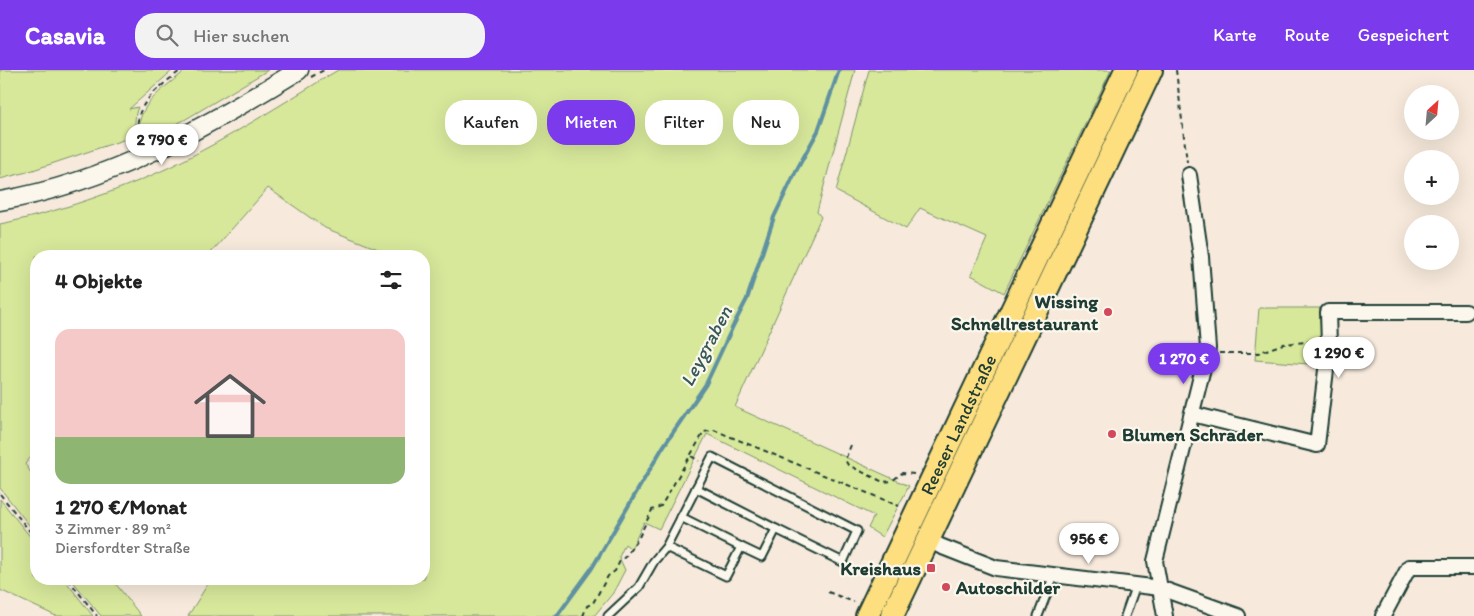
<!DOCTYPE html>
<html lang="de">
<meta charset="utf-8">
<style>
body{margin:0;font-family:Itim,sans-serif;background:#f2f2f2;color:#222;height:100vh;display:flex;flex-direction:column;font-size:19px;white-space:nowrap}
*{box-sizing:border-box;margin:0}
p{font-size:16px;color:#767676}
.icon{flex:none;width:28px;height:28px;fill:none;stroke:currentColor;stroke-width:2;stroke-linecap:round;stroke-linejoin:round}
.map{position:relative;flex:1;overflow:hidden}
.sheet{position:absolute;left:30px;top:180px;width:400px;height:335px;display:flex;flex-direction:column;background:#fff;border-radius:20px;box-shadow:0 5px 20px #0002}
.sheet>*{flex:none}
.top-card{position:absolute;left:445px;top:30px;width:475px;height:45px;display:flex;gap:10px}
.needle{width:32px;rotate:26deg}
.buttons{position:absolute;left:1404px;top:15px;display:grid;gap:10px}
.buttons a{display:grid;place-items:center;width:55px;height:55px;border-radius:50%;background:#fff;box-shadow:0 5px 20px #0002;font-size:25px}
.price{position:absolute;translate:-50% -42px;padding:0 11px;border-radius:18px;background:#fff;color:#222;font-size:16px;line-height:32px;filter:drop-shadow(0 1px 2px #0008)}
.price::after{content:'';position:absolute;left:50%;top:30px;width:15px;height:11px;margin-left:-8px;background:inherit;clip-path:polygon(0 0,100% 0,50% 100%)}
.price.current{background:#7c3aed;color:#fff}
ul{padding:0;list-style:none}
li{display:grid;align-content:center;gap:10px;height:265px;padding:0 25px}
li+li{border-top:1px solid #e0e0e0}
li span{display:grid;place-items:center;height:155px;border-radius:15px;color:#555}
li>.icon{margin-inline-start:auto}
span .icon{width:90px;height:90px;fill:#fffc;stroke-width:1}
li b{font-size:21px}
h2{display:flex;justify-content:space-between;align-items:center;height:60px;padding:0 25px;font-size:21px}
.tag{padding:0 18px;border-radius:20px;background:#fff;box-shadow:0 5px 20px #0002;font-size:18px;line-height:45px}
.tag.current{background:#7c3aed;color:#fff}
header{display:flex;align-items:center;gap:30px;box-sizing:border-box;height:70px;padding:0 25px;background:#7c3aed;color:#fff}
header strong{font-size:24px}
nav{display:flex;gap:28px;margin-inline-start:auto;font-size:18px}
.search{width:350px;height:45px;background:#f2f2f2;display:flex;align-items:center;gap:12px;box-sizing:border-box;padding:0 18px;border-radius:20px;color:#767676;font-size:19px}
.map>svg:first-child{display:block}
.green{fill:#d7e89b;stroke:#7b9268}
.lines{fill:none;stroke-linecap:round;stroke-linejoin:round}
.stream{stroke:#5f91a1;stroke-width:4}
.service-casing{stroke:#1f3d34;stroke-width:11}
.minor-casing{stroke:#1f3d34;stroke-width:18}
.tertiary-casing{stroke:#1f3d34;stroke-width:21}
.primary-casing{stroke:#1f3d34;stroke-width:26}
.path{stroke:#1f3d34;stroke-width:2;stroke-dasharray:5 4;stroke-linecap:butt}
.service{stroke:#fbf7ec;stroke-width:7}
.minor{stroke:#fbf7ec;stroke-width:14}
.tertiary{stroke:#fbf7ec;stroke-width:18}
.primary{stroke:#fddf80;stroke-width:22}
.poi-dot{fill:#d1495b;stroke:#fbf7ec;stroke-width:2}
.labels{text-anchor:middle;dominant-baseline:central;stroke-width:4.5;stroke-linejoin:round;paint-order:stroke}
.poi-label{font-size:19px;font-weight:bold;fill:#1f3d34;stroke:#fbf7ec;text-anchor:end}
.street-label{font-size:19px;fill:#1f3d34;stroke:#fbf7ec}
.water-label{font-size:20px;font-style:italic;fill:#345958;stroke:#fbf7ec}
</style>
<header>
<strong>Casavia</strong>
<div class="search"><svg class="icon" aria-label="search" viewBox="0 0 24 24"><circle cx="10" cy="10" r="6"/><path d="M15 15l6 6"/></svg>Hier suchen</div>
<nav><a>Karte</a><a>Route</a><a>Gespeichert</a></nav>
</header>
<div class="map">
<svg width="1474" height="546" viewBox="0 0 1474 546">
<rect width="100%" height="100%" fill="#f7eadc"/>
<filter id="ink" filterUnits="userSpaceOnUse"><feTurbulence type="fractalNoise" baseFrequency=".02" numOctaves="2"/><feDisplacementMap in="SourceGraphic" scale="10" xChannelSelector="R" yChannelSelector="G"/><feConvolveMatrix kernelMatrix="1 2 1 2 8 2 1 2 1" color-interpolation-filters="sRGB"/></filter>
<g filter="url(#ink)">
<g class="green">
<path d="M0,0H173L129,39L138,37C133,48 137,58 132,67L27,102L0,109Z"/>
<path d="M186,0H268L186,49L149,68L144,67C126,41 170,14 186,0Z"/>
<path d="M338,0H855L817,142L821,147L735,337L909,416L882,467L868,458L874,446L707,364L659,459L644,452L631,479L625,474L619,487L625,500L613,523L594,546H188L211,509H424V186H390L383,181L325,158L268,118L208,186H36V381L25,394L36,410V464L0,418V154C55,143 119,121 170,97C228,69 283,33 338,0Z"/>
<path d="M869,0H1111L1004,223L971,205L987,168L920,138L906,159L836,121Z"/>
<path d="M1259,238H1324L1323,295L1255,290Z"/>
<path d="M0,429L36,474V509H64L93,546H56L0,520Z"/>
<path d="M71,509H112L141,546H101Z"/>
</g>
<g class="lines">
<path class="stream" d="M557,546L592,498L663,377L706,314L734,254L747,229L774,147L796,101L818,61L839,0"/>
<defs>
<g id="service">
<path d="M696,418L776,459L762,487L741,477"/>
<path d="M666,477L712,387L857,461L843,492L776,459"/>
<path d="M608,546L639,517L654,491L666,477L726,506L741,477L681,447"/>
<path d="M1038,546L1054,505"/>
<path d="M1125,546L1136,515"/>
</g>
<g id="minor">
<path d="M1192,344L1317,375L1329,275L1328,242H1466"/>
<path d="M928,469L940,476L996,498L1160,518L1238,546"/>
<path d="M1165,546L1155,491L1208,278L1201,187L1189,105"/>
<path d="M1383,546L1409,497H1474"/>
</g>
<path id="tertiary" d="M0,131C111,112 204,58 299,0"/>
<g id="primary">
<path id="s1" d="M867,546L1126,0"/>
<path d="M892,546L1151,0"/>
</g>
</defs>
<use href="#service" class="service-casing"/>
<use href="#minor" class="minor-casing"/>
<use href="#tertiary" class="tertiary-casing"/>
<use href="#primary" class="primary-casing"/>
<g class="path">
<path d="M1176,0L1187,92"/>
<path d="M311,7L324,0"/>
<path d="M142,71C126,38 159,18 181,0"/>
<path d="M1219,283H1258L1283,274L1317,271"/>
<path d="M851,375L845,390L848,395L883,412L892,411L902,403L914,404"/>
<path d="M691,386L699,391"/>
<path d="M0,424L36,469"/>
<path d="M68,509L97,546"/>
<path d="M828,522L854,532"/>
<path d="M583,546L587,536L593,533L608,506L615,501L620,491L626,486L639,467L652,440L661,436L704,362L714,360L899,436"/>
</g>
<use href="#service" class="service"/>
<use href="#minor" class="minor"/>
<use href="#tertiary" class="tertiary"/>
<use href="#primary" class="primary"/>
</g>
</g>
<g class="poi-dot">
<circle cx="1108" cy="242" r="5"/>
<circle cx="1112" cy="364" r="5"/>
<rect x="926" y="493" width="10" height="10" rx="2.5"/>
<circle cx="946" cy="517" r="5"/>
</g>
<g class="labels">
<g class="poi-label">
<text x="1098" y="231">Wissing<tspan x="1098" dy="22">Schnellrestaurant</tspan></text>
<text x="1122" y="364" text-anchor="start">Blumen Schrader</text>
<text x="921" y="498">Kreishaus</text>
<text x="956" y="517" text-anchor="start">Autoschilder</text>
</g>
<g class="street-label">
<text stroke="none"><textPath href="#s1" startOffset="212">Reeser Landstraße</textPath></text>
</g>
<g class="water-label">
<text transform="translate(706 276) rotate(-62)">Leygraben</text>
</g>
</g>
</svg>
<div class="buttons">
<a><svg class="needle" viewBox="-14 -14 28 28"><path d="M0-13l5 13h-10z" fill="#e53935"/><path d="M0 13l5-13h-10z" fill="#767676"/></svg></a>
<a>+</a>
<a>−</a>
</div>
<b class="price" style="left:162px;top:96px">2 790 €</b>
<b class="price" style="left:1339px;top:309px">1 290 €</b>
<b class="price current" style="left:1184px;top:315px">1 270 €</b>
<b class="price" style="left:1089px;top:495px">956 €</b>
<div class="top-card">
<a class="tag">Kaufen</a>
<a class="tag current">Mieten</a>
<a class="tag">Filter</a>
<a class="tag">Neu</a>
</div>
<section class="sheet">
<h2>4 Objekte<svg class="icon" aria-label="filters" viewBox="0 0 24 24"><path d="M4 7h16M4 17h16"/><circle cx="9" cy="7" r="2"/><circle cx="15" cy="17" r="2"/></svg></h2>
<ul>
<li><span style="background:linear-gradient(#f6c9c9 70%,#8fb573 0)"><svg class="icon" aria-label="home" viewBox="0 0 24 24"><path d="M3 11l9-7 9 7M6 9v11h12V9"/></svg></span><div><b>1 270 €/Monat</b><p>3 Zimmer · 89 m²</p><p>Diersfordter Straße</p></div></li>
</ul>
</section>
</div>
